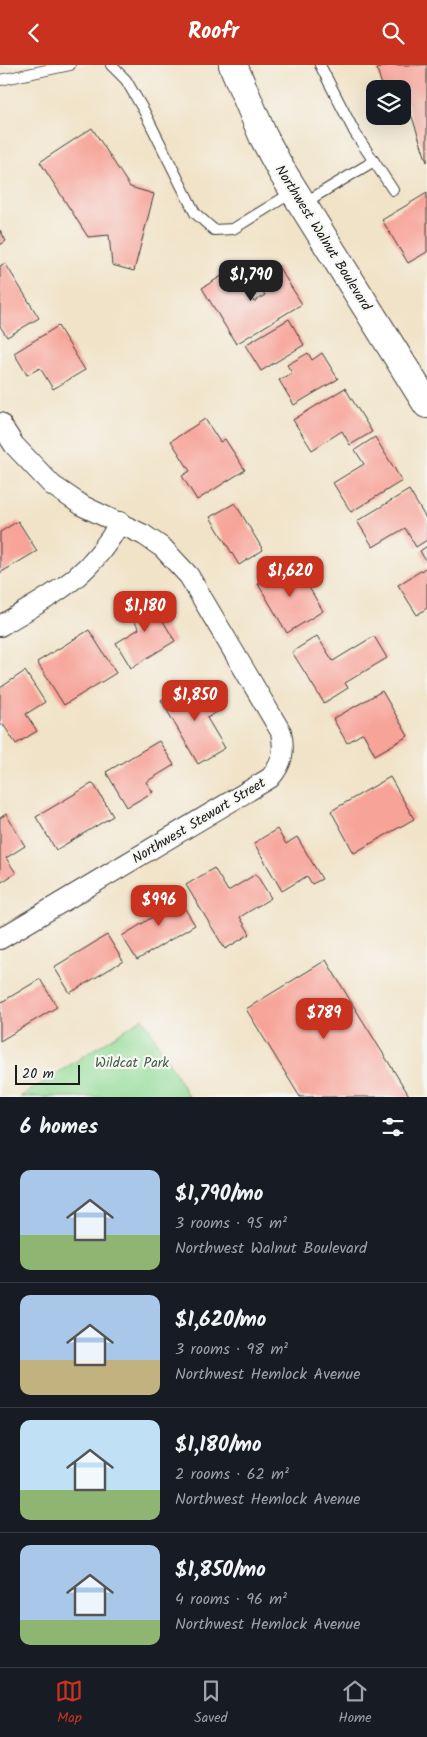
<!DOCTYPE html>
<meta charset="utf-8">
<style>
body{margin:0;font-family:Kalam,sans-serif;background:#20242c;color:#f1f3f6;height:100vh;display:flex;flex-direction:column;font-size:19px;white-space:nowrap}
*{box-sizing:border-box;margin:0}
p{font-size:16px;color:#9ea1a6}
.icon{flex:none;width:28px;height:28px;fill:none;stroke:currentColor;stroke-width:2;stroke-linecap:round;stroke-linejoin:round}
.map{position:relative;height:1032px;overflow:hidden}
.drawer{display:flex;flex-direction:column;background:#171b24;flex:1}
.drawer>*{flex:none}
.controls{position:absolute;left:366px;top:15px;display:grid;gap:10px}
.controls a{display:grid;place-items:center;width:45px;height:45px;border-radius:10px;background:#171b24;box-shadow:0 5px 20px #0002;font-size:25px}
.scale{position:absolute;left:15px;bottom:12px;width:65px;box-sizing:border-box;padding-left:5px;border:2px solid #1c1c1c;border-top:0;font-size:14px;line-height:18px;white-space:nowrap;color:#1c1c1c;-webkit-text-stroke:4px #f6f6f2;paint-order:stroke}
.price{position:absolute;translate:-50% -42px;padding:0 11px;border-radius:10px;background:#c8321e;color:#fff;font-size:16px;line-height:32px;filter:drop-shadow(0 1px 2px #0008)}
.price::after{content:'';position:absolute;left:50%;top:30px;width:15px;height:11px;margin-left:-8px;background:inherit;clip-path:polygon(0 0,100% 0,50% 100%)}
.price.current{background:#222;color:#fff}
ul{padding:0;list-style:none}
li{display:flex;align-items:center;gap:15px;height:125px;padding:0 20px}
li+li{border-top:1px solid #363941}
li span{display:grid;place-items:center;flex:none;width:140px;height:100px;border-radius:10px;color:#555}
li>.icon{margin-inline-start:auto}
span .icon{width:60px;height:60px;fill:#fffc;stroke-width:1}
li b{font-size:21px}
h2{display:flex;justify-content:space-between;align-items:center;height:60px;padding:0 20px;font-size:21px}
header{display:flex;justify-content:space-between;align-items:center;height:65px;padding:0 20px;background:#c8321e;color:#fff;font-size:22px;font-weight:700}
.dock{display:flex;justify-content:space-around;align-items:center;height:70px;border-top:1px solid #363941;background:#171b24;font-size:14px;color:#9ea1a6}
.dock a{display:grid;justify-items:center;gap:2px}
.dock .current{color:#c8321e}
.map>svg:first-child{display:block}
.green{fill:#92db95;stroke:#577c58}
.building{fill:#f7a398}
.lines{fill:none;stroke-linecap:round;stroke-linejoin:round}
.lane-casing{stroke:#3c3a36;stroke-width:12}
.street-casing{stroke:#3c3a36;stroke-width:22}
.primary-casing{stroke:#3c3a36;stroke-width:30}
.lane{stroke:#fff;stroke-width:10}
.street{stroke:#fff;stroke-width:20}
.primary{stroke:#fff;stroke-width:28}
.labels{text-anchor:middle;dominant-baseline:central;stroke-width:4.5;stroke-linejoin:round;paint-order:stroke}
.street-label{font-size:14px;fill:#1c1c1c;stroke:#f6f6f2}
.park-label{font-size:14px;fill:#455f46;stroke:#f6f6f2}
</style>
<header><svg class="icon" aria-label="back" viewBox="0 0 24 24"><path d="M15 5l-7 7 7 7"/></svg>Roofr<svg class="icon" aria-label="search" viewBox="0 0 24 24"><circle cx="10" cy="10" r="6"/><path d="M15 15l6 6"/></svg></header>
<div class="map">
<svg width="427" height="1032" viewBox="0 0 427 1032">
<rect width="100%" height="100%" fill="#f6f6f2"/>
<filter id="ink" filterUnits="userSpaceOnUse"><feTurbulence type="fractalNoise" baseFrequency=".02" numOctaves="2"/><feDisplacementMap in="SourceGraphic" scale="10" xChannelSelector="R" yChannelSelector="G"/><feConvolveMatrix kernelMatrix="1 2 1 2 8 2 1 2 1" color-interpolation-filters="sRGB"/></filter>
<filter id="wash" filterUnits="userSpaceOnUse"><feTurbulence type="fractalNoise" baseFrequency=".0096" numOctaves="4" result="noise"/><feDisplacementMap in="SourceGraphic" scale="20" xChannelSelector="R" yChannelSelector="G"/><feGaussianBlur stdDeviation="1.12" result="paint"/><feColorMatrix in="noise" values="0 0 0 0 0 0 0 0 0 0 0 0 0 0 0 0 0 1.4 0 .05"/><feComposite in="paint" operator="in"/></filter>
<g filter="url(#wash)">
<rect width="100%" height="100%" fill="#f1e3c8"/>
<path class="green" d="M143,953L189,1032H20Z"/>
<g id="blocks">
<g class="building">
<path d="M390,0H427V97L407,37L402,38V24H383L377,4Z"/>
<path d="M92,63L130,122L154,129L134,206L112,200L109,170L88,172L40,97Z"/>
<path d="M427,128V187L408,198L382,155Z"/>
<path d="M0,165L6,176L0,180Z"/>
<path d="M5,198L39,253L7,272L0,261V201Z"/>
<path d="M278,201L302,239L236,279L202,223L233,204L254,237L265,230L256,215Z"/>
<path d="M289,254L304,280L261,306L245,280Z"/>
<path d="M58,261L85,305L53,324L40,303L27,310L14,288Z"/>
<path d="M308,288L312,295L322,288L338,314L294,340L279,315L292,308L287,300Z"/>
<path d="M345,323L372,367L350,380L342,366L312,385L293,355Z"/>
<path d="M205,354L220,377L225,374L245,405L197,435L182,411L190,406L171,376Z"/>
<path d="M375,372L402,416L351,447L333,418L364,399L355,385Z"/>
<path d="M409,425L427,455V475L416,482L405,463L373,482L357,456Z"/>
<path d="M235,438L263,485L239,500L210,452Z"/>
<path d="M18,456L37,486L0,508V467Z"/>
<path d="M427,481V498L420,486Z"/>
<path d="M294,497L323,546L287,568L258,519Z"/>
<path d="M427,502V543L417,550L398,520Z"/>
<path d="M146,528L175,576L131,603L116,578L139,564L125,541Z"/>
<path d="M89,565L116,608L64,640L37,597Z"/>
<path d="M317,571L333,596L374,571L387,593L345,618L348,623L324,638L292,587Z"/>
<path d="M25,606L45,637L26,649L37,666L16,679L3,659L0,661V623Z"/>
<path d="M186,621L190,629L202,621L217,647L207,653L225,683L198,699L161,635Z"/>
<path d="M382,626L408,671L375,690L363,668L347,678L333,654Z"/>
<path d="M159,676L174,700L146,717L153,727L127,742L106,707Z"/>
<path d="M390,712L414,754L354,788L331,746Z"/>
<path d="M93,718L113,751L56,785L36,752Z"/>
<path d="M6,749L25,781L6,793L16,808L0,818V753Z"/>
<path d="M277,764L286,779L297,772L322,814L312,819L307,811L282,826L254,778Z"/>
<path d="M214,803L228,826L256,809L271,833L240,852L250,869L225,884L186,820Z"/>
<path d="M174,826L195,860L137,895L122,871L156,850L150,841Z"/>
<path d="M107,870L123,896L70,928L54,902Z"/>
<path d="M326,895L353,940L410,1032H300L246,944Z"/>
<path d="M40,914L57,942L0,976V938Z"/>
</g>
</g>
</g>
<g filter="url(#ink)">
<use href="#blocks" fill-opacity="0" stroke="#3c3a36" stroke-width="1"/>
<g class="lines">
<defs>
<g id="lane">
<path d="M111,0L126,15L144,46L195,148L214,165L233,164L293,127"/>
<path d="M320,0L355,68L393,125"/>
<path d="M0,15L70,0"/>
<path d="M304,138L374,96"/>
</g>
<g id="street">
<path d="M0,358L14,380L52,420L83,441L144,470L163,483L189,511L281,667C285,686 283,698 270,713L0,874"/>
<path d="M0,561C53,529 89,514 120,457"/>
</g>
<path id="primary" d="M233,0L263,71L281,105L427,339"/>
</defs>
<use href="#lane" class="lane-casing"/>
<use href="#street" class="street-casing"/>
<use href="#primary" class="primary-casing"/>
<use href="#lane" class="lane"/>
<use href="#street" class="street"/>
<use href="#primary" class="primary"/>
</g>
</g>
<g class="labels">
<g class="street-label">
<text transform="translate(323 173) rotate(58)">Northwest Walnut Boulevard</text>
<text transform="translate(199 756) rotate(-31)">Northwest Stewart Street</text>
</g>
<g class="park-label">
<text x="132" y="998">Wildcat Park</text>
</g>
</g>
</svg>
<div class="controls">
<a><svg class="icon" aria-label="layers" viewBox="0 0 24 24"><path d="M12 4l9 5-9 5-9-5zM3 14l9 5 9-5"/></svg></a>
</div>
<div class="scale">20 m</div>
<b class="price current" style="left:251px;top:237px">$1,790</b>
<b class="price" style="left:290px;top:533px">$1,620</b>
<b class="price" style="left:145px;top:568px">$1,180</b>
<b class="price" style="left:195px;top:657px">$1,850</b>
<b class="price" style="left:159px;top:862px">$996</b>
<b class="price" style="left:324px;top:975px">$789</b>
</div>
<section class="drawer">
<h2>6 homes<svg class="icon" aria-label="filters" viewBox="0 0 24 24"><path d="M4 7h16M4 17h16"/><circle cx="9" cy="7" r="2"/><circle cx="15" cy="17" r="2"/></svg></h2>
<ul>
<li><span style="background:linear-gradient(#a9c7e8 65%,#8fb573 0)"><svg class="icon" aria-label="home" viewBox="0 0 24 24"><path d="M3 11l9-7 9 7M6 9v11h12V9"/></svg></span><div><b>$1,790/mo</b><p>3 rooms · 95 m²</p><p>Northwest Walnut Boulevard</p></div></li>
<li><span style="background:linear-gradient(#a9c7e8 65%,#c2b280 0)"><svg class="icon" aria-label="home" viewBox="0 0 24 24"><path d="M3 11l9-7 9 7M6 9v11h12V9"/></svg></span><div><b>$1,620/mo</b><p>3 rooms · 98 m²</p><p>Northwest Hemlock Avenue</p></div></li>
<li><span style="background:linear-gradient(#bfe0f5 70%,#8fb573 0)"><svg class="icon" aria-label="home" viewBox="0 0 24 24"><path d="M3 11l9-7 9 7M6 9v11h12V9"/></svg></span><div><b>$1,180/mo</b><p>2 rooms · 62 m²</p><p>Northwest Hemlock Avenue</p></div></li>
<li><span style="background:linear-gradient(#a9c7e8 75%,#8fb573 0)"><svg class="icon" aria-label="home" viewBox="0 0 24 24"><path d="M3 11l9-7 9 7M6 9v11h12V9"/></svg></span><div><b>$1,850/mo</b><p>4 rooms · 96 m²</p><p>Northwest Hemlock Avenue</p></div></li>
</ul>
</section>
<nav class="dock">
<a class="current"><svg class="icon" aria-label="map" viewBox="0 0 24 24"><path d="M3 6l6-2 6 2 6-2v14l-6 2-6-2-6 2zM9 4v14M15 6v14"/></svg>Map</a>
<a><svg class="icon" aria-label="saved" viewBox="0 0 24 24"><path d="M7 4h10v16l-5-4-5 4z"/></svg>Saved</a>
<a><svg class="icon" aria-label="home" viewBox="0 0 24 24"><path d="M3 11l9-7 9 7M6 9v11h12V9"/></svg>Home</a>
</nav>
